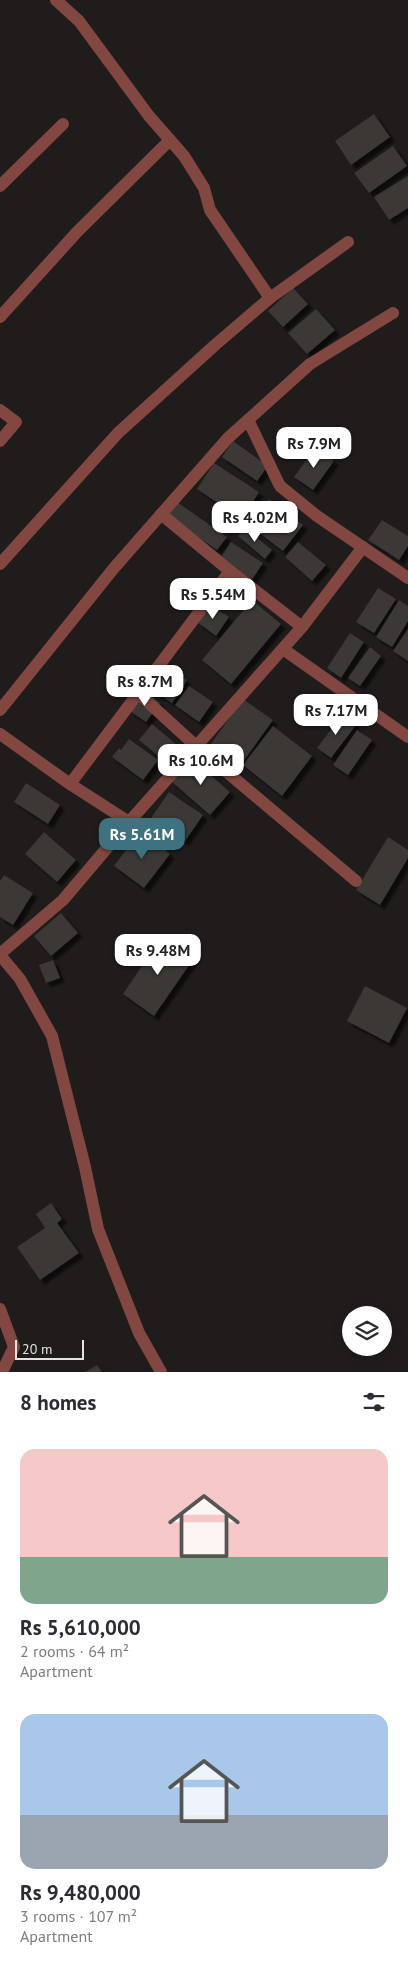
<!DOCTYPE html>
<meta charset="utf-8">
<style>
body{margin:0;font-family:"PT Sans",sans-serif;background:#f7f7f7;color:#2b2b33;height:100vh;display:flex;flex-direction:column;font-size:19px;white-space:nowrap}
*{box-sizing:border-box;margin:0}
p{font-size:16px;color:#7c7c81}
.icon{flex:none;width:28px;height:28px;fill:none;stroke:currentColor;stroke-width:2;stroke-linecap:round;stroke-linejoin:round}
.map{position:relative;height:1372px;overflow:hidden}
.drawer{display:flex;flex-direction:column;background:#fff;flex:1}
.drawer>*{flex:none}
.controls{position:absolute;left:342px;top:1306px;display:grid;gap:10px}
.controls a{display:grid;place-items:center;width:50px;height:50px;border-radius:50%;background:#fff;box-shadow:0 2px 12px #0003;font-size:25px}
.scale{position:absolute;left:15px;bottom:12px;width:69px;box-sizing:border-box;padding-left:5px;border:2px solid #e6e3e3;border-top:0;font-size:14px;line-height:18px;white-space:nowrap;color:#e6e3e3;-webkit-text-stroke:4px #1f1c1b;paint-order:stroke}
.price{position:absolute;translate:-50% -42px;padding:0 11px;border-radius:10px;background:#fff;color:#222;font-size:16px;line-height:32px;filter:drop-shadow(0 1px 2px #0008)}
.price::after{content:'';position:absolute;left:50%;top:30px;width:15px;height:11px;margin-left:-8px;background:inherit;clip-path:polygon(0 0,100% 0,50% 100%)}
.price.selected{background:#3e7281;color:#fff}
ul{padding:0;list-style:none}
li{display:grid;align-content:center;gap:10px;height:265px;padding:0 20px}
li span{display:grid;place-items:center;height:155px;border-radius:15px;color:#555}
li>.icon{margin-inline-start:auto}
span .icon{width:90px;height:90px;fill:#fffc;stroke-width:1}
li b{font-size:21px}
h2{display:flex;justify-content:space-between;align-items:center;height:60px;padding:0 20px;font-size:21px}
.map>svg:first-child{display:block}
.building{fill:#3a3736;filter:url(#shadow)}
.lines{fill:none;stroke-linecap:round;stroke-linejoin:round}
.minor{stroke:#824740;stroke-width:12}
</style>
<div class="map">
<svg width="408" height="1372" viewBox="0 0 408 1372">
<defs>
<filter id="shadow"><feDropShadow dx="4.5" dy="4.5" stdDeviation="1" flood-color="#0009"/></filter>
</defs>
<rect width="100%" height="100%" fill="#1f1c1b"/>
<g class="building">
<path d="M374,114L390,137L351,165L335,141Z"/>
<path d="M393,146L407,166L369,193L354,173Z"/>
<path d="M408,176V208L389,220L374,197Z"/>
<path d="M293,288L308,304L283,327L268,311Z"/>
<path d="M316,309L335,330L307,354L288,333Z"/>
<path d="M233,441L268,466L257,481L222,457Z"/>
<path d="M316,447L334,461L313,490L294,477Z"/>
<path d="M214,463L259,492L242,519L197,489Z"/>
<path d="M269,499L303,525L283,551L249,525Z"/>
<path d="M177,502L227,537L217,550L167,516Z"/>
<path d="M382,520L408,536V546L399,560L368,540Z"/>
<path d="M245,528L272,550L265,559L238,536Z"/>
<path d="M231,542L263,563L251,581L219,560Z"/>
<path d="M298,542L326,565L312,581L285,557Z"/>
<path d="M378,588L396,599L374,633L356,622Z"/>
<path d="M252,600L281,624L231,684L202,660Z"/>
<path d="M399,600L408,606V621L392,647L376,637Z"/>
<path d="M209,604L229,617L216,636L197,622Z"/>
<path d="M408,629V661L393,651Z"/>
<path d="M350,633L364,642L341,678L327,668Z"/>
<path d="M370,647L381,656L360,686L348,678Z"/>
<path d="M163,664L187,680L172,703L148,687Z"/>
<path d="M189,686L213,702L199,722L175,705Z"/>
<path d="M144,691L160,703L146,722L130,711Z"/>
<path d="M243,699L273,720L240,766L210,745Z"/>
<path d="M342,715L356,725L331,758L317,748Z"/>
<path d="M152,724L176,744L163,760L139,740Z"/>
<path d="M273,726L312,756L282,796L243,765Z"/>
<path d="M357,730L372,740L348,775L333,765Z"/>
<path d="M129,739L158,760L143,780L112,757L119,748L121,750Z"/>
<path d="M191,758L230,792L210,815L171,781Z"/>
<path d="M26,783L60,805L48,824L14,802Z"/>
<path d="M169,792L203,815L185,841L151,818Z"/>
<path d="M140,831L170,854L144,888L114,866Z"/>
<path d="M44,832L76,860L57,882L25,854Z"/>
<path d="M388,837L408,850V858L380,905L356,890Z"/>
<path d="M4,875L33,893L13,925L0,917V881Z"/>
<path d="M61,913L78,933L51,956L34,936Z"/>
<path d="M162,936L194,958L154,1016L123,994Z"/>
<path d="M53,960L60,978L46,983L39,965Z"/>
<path d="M365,986L407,1008L389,1043L347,1021Z"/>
<path d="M51,1203L62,1219L57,1223L79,1253L40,1280L17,1247L45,1228L36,1214Z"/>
<path d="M97,1365L102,1372H85Z"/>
</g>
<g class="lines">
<g class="minor">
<path d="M56,0L79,21L149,116L184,156L204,188L210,210L270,298"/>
<path d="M0,186L63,124"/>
<path d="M0,317L77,232L170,140"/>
<path d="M0,410L16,422L0,441"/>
<path d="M248,420L280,486L317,516L408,578"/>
<path d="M0,564L118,433L215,345L270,298L348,242"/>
<path d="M230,571L302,627"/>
<path d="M283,649L408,737"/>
<path d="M138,693L196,746L356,881"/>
<path d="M0,710L114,568L228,438L310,364L393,313"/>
<path d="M0,734L70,784L230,571L161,514"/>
<path d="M70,784L129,822"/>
<path d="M0,954L63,900L129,822L302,627L363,547"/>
<path d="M0,955L20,979L52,1036L85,1167L98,1229L139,1333L161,1372"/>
<path d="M0,1309L14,1347L2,1372"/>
</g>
</g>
</svg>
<div class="controls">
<a><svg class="icon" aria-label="layers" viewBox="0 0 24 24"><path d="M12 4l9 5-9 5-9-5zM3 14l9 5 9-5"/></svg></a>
</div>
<div class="scale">20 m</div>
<b class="price" style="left:314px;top:469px">Rs 7.9M</b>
<b class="price" style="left:255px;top:543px">Rs 4.02M</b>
<b class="price" style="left:213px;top:620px">Rs 5.54M</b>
<b class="price" style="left:145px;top:707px">Rs 8.7M</b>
<b class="price" style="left:336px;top:736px">Rs 7.17M</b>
<b class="price" style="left:201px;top:786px">Rs 10.6M</b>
<b class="price selected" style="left:142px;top:860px">Rs 5.61M</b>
<b class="price" style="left:158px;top:976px">Rs 9.48M</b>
</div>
<section class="drawer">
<h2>8 homes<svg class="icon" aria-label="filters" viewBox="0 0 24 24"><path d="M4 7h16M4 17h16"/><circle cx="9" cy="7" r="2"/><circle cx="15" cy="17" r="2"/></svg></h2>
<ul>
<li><span style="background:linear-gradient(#f6c9c9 70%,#7fa58c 0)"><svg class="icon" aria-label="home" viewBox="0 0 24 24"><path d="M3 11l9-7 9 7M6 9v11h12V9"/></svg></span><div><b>Rs 5,610,000</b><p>2 rooms · 64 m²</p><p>Apartment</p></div></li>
<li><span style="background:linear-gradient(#a9c7e8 65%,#9aa5b1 0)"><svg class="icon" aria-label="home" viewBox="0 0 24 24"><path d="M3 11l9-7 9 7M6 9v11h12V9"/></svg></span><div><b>Rs 9,480,000</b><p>3 rooms · 107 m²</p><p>Apartment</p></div></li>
</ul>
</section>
